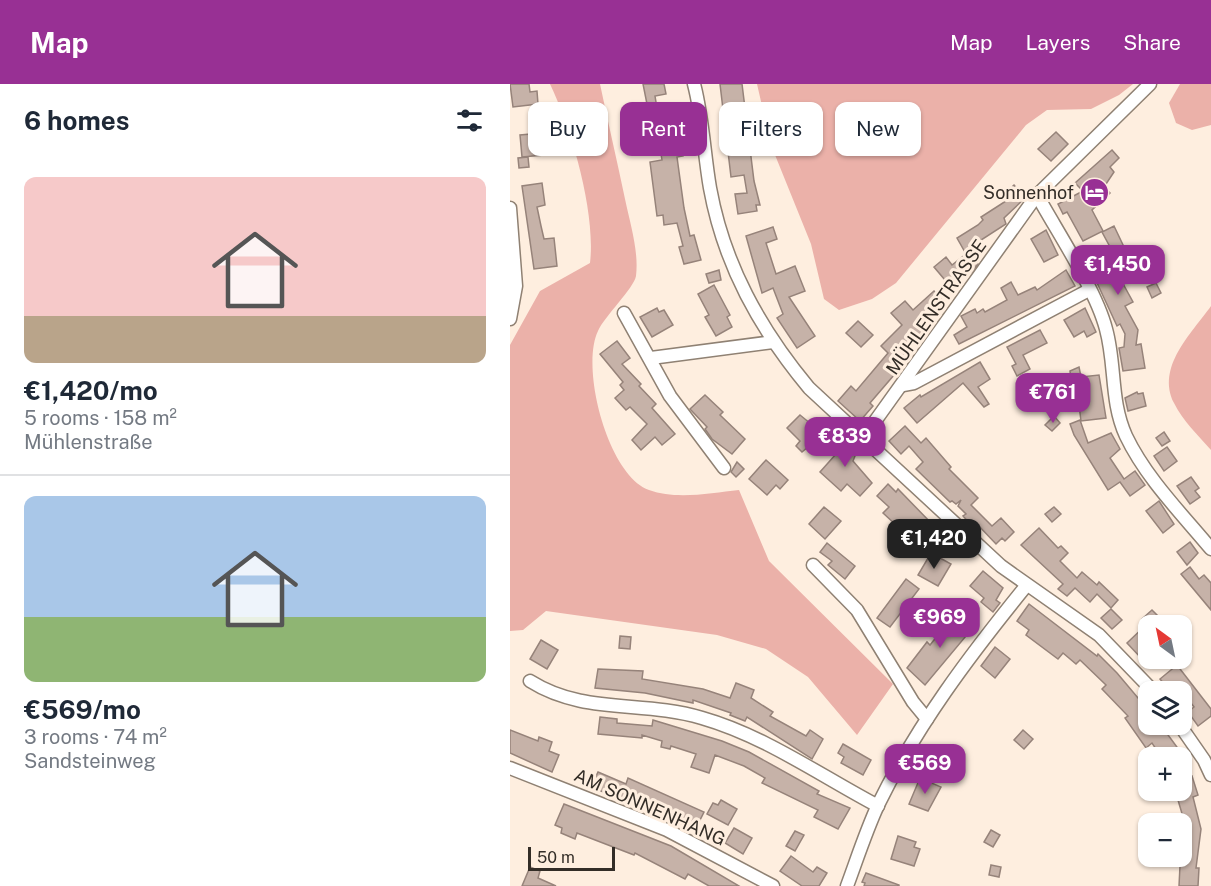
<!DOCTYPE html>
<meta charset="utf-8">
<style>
body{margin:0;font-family:"Public Sans",sans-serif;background:#f2f2f3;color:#1f2937;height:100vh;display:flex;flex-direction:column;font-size:22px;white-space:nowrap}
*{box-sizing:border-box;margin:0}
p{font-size:20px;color:#747a83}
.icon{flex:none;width:33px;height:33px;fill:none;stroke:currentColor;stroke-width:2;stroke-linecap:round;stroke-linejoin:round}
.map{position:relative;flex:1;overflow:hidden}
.panel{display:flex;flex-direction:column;background:#fff;width:510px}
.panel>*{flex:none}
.guide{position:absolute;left:18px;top:18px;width:570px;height:54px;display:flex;gap:12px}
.needle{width:39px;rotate:327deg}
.controls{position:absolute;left:628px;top:531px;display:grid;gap:12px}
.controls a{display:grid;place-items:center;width:54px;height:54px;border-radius:12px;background:#fff;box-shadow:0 2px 4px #0004;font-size:30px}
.scale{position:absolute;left:18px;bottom:15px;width:87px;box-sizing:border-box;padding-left:6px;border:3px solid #332d27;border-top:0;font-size:16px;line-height:21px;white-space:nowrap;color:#332d27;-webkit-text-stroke:4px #feeedf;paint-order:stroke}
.price{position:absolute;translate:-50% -51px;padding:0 14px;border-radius:12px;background:#983094;color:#fff;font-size:20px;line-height:39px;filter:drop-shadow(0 2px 3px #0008)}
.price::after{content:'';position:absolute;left:50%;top:36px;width:18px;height:14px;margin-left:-9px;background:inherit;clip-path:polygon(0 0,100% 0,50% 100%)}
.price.active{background:#222;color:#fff}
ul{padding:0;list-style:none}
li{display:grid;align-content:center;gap:12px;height:318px;padding:0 24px}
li+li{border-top:2px solid #e0e1e3}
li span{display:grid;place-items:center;height:186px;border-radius:12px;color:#555}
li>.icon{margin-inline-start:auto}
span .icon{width:108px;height:108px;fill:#fffc;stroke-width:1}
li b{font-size:26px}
h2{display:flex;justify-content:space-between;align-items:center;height:72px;padding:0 24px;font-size:26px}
.tag{padding:0 21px;border-radius:12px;background:#fff;box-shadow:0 2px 4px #0004;font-size:21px;line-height:54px}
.tag.active{background:#983094;color:#fff}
header{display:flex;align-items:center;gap:36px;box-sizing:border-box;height:84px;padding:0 30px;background:#983094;color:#fff}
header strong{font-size:28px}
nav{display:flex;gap:33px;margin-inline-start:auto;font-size:21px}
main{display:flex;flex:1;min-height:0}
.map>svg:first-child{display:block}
.forest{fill:#ebb1a9}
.building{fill:#c6b2a8;stroke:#96837a;stroke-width:1.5}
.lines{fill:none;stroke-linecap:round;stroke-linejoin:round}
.street-casing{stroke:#8f8173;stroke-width:15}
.street{stroke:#fff;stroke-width:12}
.labels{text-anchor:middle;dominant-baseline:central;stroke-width:6;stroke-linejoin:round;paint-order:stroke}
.poi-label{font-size:18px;fill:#332d27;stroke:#feeedf;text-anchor:end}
.street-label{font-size:18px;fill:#332d27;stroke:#feeedf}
</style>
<header>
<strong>Map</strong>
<nav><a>Map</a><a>Layers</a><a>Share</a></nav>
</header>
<main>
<section class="panel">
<h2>6 homes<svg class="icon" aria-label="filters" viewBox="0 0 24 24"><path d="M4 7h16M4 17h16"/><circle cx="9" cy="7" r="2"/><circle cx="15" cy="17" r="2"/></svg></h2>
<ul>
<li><span style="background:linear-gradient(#f6c9c9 75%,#b9a48a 0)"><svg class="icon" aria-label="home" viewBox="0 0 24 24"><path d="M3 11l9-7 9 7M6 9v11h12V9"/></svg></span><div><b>€1,420/mo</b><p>5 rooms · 158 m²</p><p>Mühlenstraße</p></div></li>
<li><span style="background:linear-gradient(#a9c7e8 65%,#8fb573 0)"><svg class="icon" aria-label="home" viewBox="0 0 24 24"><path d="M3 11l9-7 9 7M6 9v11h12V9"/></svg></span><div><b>€569/mo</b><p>3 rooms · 74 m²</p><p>Sandsteinweg</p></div></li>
</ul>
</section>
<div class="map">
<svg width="701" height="802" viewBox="0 0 701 802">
<rect width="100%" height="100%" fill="#feeedf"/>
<g class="forest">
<path d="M40,0H90C98,38 107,77 115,115C120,139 129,167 126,192C124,204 94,233 88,247C70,284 98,391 139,406C166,416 201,409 229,406L259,477L383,600L347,651L298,593L256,565L207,551L36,527L13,546L0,547V261L30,207L80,179C86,129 62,46 40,0Z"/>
<path d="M247,0H623L609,11L581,25L537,26L516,41L386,199L362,215L329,226L314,215L301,160L261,61Z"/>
<path d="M670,0H701V41L682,46L666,39L659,19Z"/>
<path d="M701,222V366C689,352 672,336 664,319C646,283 681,250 701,222Z"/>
</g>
<g class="building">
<path d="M0,0H19L20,8L27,7L28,20L3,23Z"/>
<path d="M133,0H154L156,10L145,12L148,30L159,28L165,61L170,60L173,72L167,73L174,124L180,152L184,151L191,176L174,180L169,163L173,162L167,139L154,141L153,131L147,132L140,78L152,76L149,58L140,59L134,26L138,25Z"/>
<path d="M210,0H232L244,97L250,121H246L247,127L228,130L225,110L237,109L234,91L221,93Z"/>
<path d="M546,48L558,60L541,77L528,65Z"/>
<path d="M32,49L34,71L12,73L10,51Z"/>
<path d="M602,66L609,74L600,83L604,88L594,103L600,109L582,126L593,147L573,157L557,128L553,130L548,120L573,107L565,99Z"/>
<path d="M18,73L19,83L9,84L8,74Z"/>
<path d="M32,99L35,121L27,123L31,142L34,155L44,154L47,182L24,185L12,102Z"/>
<path d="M504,101L515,114L494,134L496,140L471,156L476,165L463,173L468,180L462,188L461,186L440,202L424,183L436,173L442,181L456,170L447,154L468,141L473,136L471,133L496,117L492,112Z"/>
<path d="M604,142L614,163L609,166L622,190L611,196L623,218L615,222L628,246L626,261L631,260L635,284L613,287L609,264L614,263L615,250L610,240L607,242L576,175L600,163L592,148Z"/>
<path d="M263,143L267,155L256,159L266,190L285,182L295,207L279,213L305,252L287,264L267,234L273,230L263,204L252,209L236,152Z"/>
<path d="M536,146L548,171L534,178L521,155Z"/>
<path d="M209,186L211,196L199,199L196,190Z"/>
<path d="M556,186L565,202L449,260L444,251L457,243L451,232L465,225L467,229L473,225L475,228L497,216L491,204L501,198L508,211L525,203L527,206Z"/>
<path d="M646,199L651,209L642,214L637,203Z"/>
<path d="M204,201L220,231L217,233L222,243L206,252L195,233L199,231L188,210Z"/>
<path d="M424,207L435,219L417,236L422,243L412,250L379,287L384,291L360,319L363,322L350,337L328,317L341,302L346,307L378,269L371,262L392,241L381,229L395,217L403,226Z"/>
<path d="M147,224L149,228L154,226L163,241L142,253L130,233Z"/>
<path d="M575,224L586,248L577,253L574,247L564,253L554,236Z"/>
<path d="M348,237L363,251L351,263L336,249Z"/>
<path d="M530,246L537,259L513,271L520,285L507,292L502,282L506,280L497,263Z"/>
<path d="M107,257L120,274L112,280L131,300L129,302L146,320L142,324L165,350L152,361L145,353L131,366L122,356L137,340L120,323L116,326L105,314L114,306L110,301L113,298L90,270Z"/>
<path d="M470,278L480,295L468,303L479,320L474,323L453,299L407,339L394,324L410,311L411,313Z"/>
<path d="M569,283L571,293L589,291L596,334L571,337L569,321H576L574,303L562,304L560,287Z"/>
<path d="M627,308L628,310L633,309L636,322L618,327L615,314Z"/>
<path d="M195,311L213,328L210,331L235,355L222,370L202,355L195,345L197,343L180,325Z"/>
<path d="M290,331L317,353L303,368L298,363L292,368L286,362L290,357L277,344Z"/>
<path d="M544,332L550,339L542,347L535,341Z"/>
<path d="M570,336L578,359L601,349L610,365L600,374L614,395L625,387L635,401L620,412L610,398L598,406L564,351L560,340Z"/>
<path d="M395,342L411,359L416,354L441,383L439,385L468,414L461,421L482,442L491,434L504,448L495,457L492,454L486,460L465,438L462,442L453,432L456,430L448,422L451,416L446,420L442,417L440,418L406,385L413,378L399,362L391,370L379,357Z"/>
<path d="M654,348L660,357L652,362L646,354Z"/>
<path d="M328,350L347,367L343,377L362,399L350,412L337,400L331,407L310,388L326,370L317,362Z"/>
<path d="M657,363L667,377L654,387L644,372Z"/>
<path d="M256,376L278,396L270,405L266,401L257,411L239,395Z"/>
<path d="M227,378L234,385L226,393L221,388Z"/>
<path d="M681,393L689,404L685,407L690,413L680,420L667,402Z"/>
<path d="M378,400L386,408L388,405L424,442L411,455L404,448L399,453L373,429L379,423L367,412Z"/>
<path d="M649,417L664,440L653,449L636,427Z"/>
<path d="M314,423L331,437L315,455L299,440Z"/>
<path d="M544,423L551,430L542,438L535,430Z"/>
<path d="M529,444L548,464L551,462L558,469L550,477L567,494L572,488L587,501L589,498L608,516L601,524L587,510L580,518L565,504L557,512L548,505L553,500L511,461Z"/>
<path d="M680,458L688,469L677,481L667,468Z"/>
<path d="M317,459L345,482L335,495L318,481L322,477L310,468Z"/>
<path d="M421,469L441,480L428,502L408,491Z"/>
<path d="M680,483L689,495L694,491L701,499V526L671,490Z"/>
<path d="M473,487L493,504L486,516L490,519L483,528L471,518L474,514L460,502Z"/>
<path d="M396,495L409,505L380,543L367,534Z"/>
<path d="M519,520L587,572L588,570L607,589L639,627V640H650L675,674H652L642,659L636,664L615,634L618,632L592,605L596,601L570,576L566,580L553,569L548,575L516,551L519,546L507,537Z"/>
<path d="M601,525L612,536L602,545L591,534Z"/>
<path d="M642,526L649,533L639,542V566L631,574L617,559L637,540L632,535Z"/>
<path d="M447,527L462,539L453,550L456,552L415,601L397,584L417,558L420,561Z"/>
<path d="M110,552L121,553L120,565L109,564Z"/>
<path d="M31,556L48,566L37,585L20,575Z"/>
<path d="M485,563L500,575L485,594L471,582Z"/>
<path d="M667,581L701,625V632L688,642L678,628L684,623L668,602L661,608L650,595Z"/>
<path d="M88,585L133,587L132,595L193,605L220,614L226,599L244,606L241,614L263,628L260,632L296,652L300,646L313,655L302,675L237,633L235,637L220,631L221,629L183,616V619L135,609L85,604Z"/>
<path d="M90,633L107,635V639L142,642L143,636L212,657L239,668L309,707L307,710L340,724L328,745L304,733L308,726L252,699L255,694L234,682L205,671L199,689L181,683L186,670L161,662L160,665L151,663L152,657L132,651V654L88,650Z"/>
<path d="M0,646L28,657L29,653L42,658L39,667L49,671L42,688L0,669Z"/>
<path d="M513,646L523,655L514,665L504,656Z"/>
<path d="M333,660L361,676L353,691L331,679L334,673L328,669Z"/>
<path d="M88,688L116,700L118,694L194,728L185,746L132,721L131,723L81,703Z"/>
<path d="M682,692L688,711L683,713L691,745L686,784H689L688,802H669L672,742L676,743L665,706H672V695Z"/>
<path d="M410,694L431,703L418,727L399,720Z"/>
<path d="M211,716L227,725L218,741L197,730L203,719L208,721Z"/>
<path d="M54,720L161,762L229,802H199L178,790L175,795L125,769L124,771L67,749L65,755L51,749L52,744L45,741Z"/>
<path d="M224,744L242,754L233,770L215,759Z"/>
<path d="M481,746L490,751L483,763L474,758Z"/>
<path d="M285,747L294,751L285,767L276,762Z"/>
<path d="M388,752L406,758L404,763L410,765L404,782L381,775Z"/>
<path d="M281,772L303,788L307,783L317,789L309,802H292L270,787Z"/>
<path d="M481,781L491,783L489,793L479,791Z"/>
<path d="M20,783L30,787L28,794L46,802H12Z"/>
<path d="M356,789L389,801V802H354L355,799L352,798Z"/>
</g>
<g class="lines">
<defs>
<g id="street">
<path d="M184,0C193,34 194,70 200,104C214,181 250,245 299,304L491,482L589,551L644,608"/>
<path d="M527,111C548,149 586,206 596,245C606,281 600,317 616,352C636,394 672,430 701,465"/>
<path d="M0,124L6,202L0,235"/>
<path d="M114,229L160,312L214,384"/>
<path d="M141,274L263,258"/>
<path d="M393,301L404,299L579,206"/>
<path d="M353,354L527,111L640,0"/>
<path d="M303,481L347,526L403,618L417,635"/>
<path d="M20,597C74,631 132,616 192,634C255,652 311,692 368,722"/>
<path d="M669,640L694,676L701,691"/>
<path d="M0,684L157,746L263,802"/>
<path d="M337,802C347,775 356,747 368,721C407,641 460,571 516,502"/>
</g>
</defs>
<use href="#street" class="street-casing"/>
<use href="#street" class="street"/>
</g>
<defs>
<symbol id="hotel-disc" viewBox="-11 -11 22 22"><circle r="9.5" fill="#983094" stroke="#feeedf"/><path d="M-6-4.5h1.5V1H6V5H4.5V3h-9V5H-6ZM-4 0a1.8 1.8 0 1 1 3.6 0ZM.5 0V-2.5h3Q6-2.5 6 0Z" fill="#fff"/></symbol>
</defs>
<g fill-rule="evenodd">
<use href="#hotel-disc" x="568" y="92" width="33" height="33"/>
</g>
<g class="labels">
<g class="poi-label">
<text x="564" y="108">Sonnenhof</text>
</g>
<g class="street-label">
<text transform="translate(426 223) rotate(-55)">MÜHLENSTRASSE</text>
<text transform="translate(140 723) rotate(24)">AM SONNENHANG</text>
</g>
</g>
</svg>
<div class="controls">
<a><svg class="needle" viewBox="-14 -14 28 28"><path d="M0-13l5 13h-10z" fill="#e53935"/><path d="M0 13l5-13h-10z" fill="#747a83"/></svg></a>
<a><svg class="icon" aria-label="layers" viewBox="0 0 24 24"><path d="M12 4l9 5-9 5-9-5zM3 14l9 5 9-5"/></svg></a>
<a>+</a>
<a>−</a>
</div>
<div class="scale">50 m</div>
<b class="price" style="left:608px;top:212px">€1,450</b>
<b class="price" style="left:543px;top:340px">€761</b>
<b class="price" style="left:335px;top:384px">€839</b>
<b class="price active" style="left:424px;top:486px">€1,420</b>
<b class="price" style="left:430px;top:565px">€969</b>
<b class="price" style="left:415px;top:711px">€569</b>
<div class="guide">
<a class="tag">Buy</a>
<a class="tag active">Rent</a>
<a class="tag">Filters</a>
<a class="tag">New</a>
</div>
</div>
</main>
